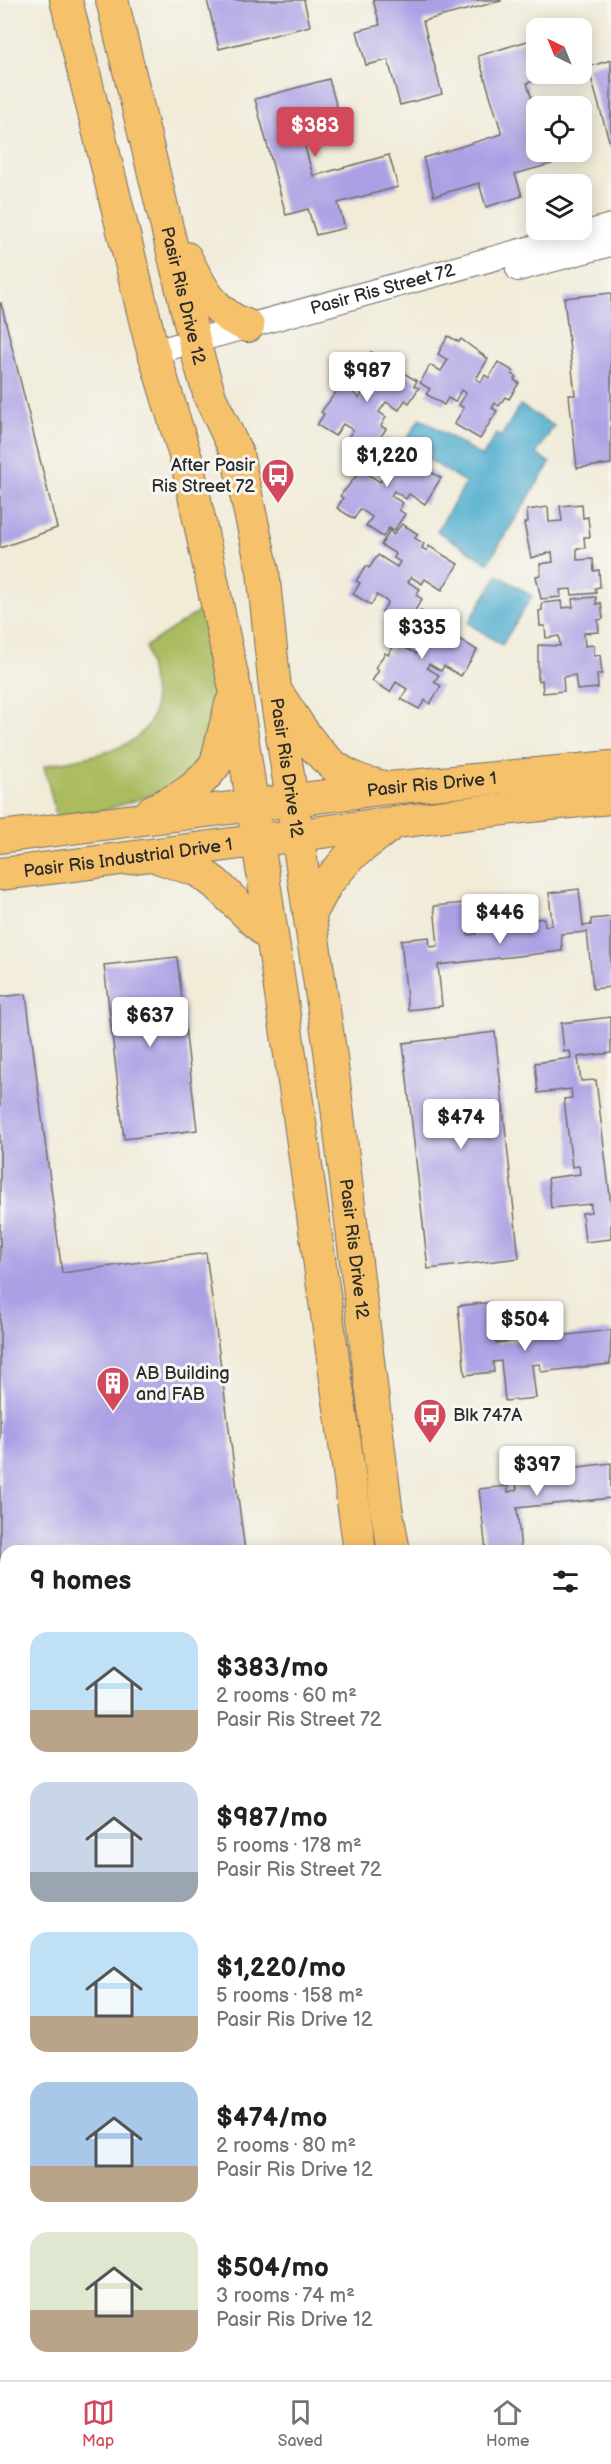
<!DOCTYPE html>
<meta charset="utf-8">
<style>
body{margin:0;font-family:"Balsamiq Sans",sans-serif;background:#f6f6f6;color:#202124;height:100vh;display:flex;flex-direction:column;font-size:22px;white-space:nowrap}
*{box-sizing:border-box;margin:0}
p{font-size:20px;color:#757577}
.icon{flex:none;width:33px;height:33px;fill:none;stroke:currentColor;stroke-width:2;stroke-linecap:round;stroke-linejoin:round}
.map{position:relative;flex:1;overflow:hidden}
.drawer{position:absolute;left:0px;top:1545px;width:612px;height:836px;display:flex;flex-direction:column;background:#fff;border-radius:18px 18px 0 0;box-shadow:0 3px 15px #0003}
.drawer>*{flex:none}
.needle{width:39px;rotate:317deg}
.tools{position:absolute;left:526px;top:18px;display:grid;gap:12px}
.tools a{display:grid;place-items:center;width:66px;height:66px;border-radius:12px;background:#fff;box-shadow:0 3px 15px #0003;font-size:30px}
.price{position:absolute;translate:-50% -51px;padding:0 14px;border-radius:6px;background:#fff;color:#222;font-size:20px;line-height:39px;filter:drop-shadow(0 2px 3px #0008)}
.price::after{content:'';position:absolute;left:50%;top:36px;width:18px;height:14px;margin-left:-9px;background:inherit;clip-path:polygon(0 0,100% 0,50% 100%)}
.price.selected{background:#d1495b;color:#fff}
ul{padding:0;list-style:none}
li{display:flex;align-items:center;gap:18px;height:150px;padding:0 30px}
li span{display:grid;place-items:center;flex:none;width:168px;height:120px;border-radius:18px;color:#555}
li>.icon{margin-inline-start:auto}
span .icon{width:72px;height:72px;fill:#fffc;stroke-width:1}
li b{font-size:26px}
h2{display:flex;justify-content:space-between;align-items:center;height:72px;padding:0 30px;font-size:26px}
.tab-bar{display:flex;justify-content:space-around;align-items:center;height:84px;border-top:2px solid #e0e0e0;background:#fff;font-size:16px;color:#757577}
.tab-bar a{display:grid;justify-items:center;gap:3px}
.tab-bar .selected{color:#d1495b}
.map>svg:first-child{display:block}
.green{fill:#abbc60;stroke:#6b7446;stroke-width:1.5}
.water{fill:#51aecf;stroke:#3e6c7d;stroke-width:1.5}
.building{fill:#aca0e4}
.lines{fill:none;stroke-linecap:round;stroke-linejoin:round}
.minor-casing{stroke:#706e68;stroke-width:26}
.major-casing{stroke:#706e68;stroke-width:34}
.highway-casing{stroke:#706e68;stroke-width:35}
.minor{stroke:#fff;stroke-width:24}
.major{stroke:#f5c16b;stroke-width:32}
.highway{stroke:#f5c16b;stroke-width:33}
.highway-bridge-casing{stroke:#706e68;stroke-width:35;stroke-linecap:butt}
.highway-bridge{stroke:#f5c16b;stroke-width:33}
.labels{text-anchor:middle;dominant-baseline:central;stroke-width:6;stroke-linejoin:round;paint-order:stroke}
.street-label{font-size:18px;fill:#2b2b2b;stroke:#f6f6f2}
.poi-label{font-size:18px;fill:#2b2b2b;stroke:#f6f6f2;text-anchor:start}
</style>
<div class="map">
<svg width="611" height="2380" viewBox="0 0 611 2380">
<rect width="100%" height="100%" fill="#f6f6f2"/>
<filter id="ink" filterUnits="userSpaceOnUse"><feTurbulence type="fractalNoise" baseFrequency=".0167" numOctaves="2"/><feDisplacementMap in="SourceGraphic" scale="12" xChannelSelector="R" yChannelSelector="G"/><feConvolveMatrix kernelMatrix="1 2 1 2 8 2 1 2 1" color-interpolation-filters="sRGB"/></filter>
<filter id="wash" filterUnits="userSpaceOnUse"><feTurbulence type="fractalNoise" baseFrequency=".008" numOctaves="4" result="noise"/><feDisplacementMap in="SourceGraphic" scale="24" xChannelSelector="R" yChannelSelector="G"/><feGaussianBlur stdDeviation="1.35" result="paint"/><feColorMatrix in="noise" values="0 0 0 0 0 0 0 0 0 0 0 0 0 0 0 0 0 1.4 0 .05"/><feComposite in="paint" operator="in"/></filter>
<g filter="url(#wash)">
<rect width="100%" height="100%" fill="#f1ebd8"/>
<path class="green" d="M207,606L227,697L213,755L182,785L105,810L57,819L44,766C80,757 144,754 154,711C157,697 148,662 146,646Z"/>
<g class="water">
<path d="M520,405L554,426L536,454L550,463L488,563L437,531L466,483L428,459L432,452L408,437L420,418L482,457L496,434L501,437Z"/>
<path d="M498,575L532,596L502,645L468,623Z"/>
</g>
<g id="blocks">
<g class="building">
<path d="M207,0H304L310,26L219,49Z"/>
<path d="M373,0H501V1L423,21L442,94L400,105L388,60L366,65L357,31L380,25Z"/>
<path d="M537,38V74H557L527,83L537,117V152H547L551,164L515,174L522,196L486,207L479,183L434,196L423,158L502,134L478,56Z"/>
<path d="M611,60V144H610L588,67Z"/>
<path d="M329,79L339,115L299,125L313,176L389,155L398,187L338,203L345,228L316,235L308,209L286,215L255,99Z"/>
<path d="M611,293V464L577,468L569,395H575L564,298Z"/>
<path d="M1,303L57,528L0,548V304Z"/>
<path d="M448,336L459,342L461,339L488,359L476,379L481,382L485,375L489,378L498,362L513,371L512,374L516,377L514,380L519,383L509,399L505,397L499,406L495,403L492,408L497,411L480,439L454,424L464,408L459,405L466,393L461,390L455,402L448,398L444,405L426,394L430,389L420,383L430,365L441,371L448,360L438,354Z"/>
<path d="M371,352L388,362L384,368L393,374L397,369L417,381L414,386L419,388L409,403L405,400L399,410L386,402L379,412L386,417L381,426L386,429L375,445L371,443L364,454L345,442L353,430L343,424L335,436L317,425L324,414L321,412L343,383L359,398L365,389L354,382L360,373L356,370L364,357L367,359Z"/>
<path d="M385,438L402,448L399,453L408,458L406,462L410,465L413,461L441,478L425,504L409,494L406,499L394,491L391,496L403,503L399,510L405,514L394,531L389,528L383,537L366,526L372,517L360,509L354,519L337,508L343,498L340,496L361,470L380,482L384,476L377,472L380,468L364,459L372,446L376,448Z"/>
<path d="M582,504L583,518L588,517L590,537H584L585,548H577V560L593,559L594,571L599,570L600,587L595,588L596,593L572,595L571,589L560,590L561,597L541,599L536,576L541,575L540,564L553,562L552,552L531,558L524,523L528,522L527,510L548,507L549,522L562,521L560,506Z"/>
<path d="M402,524L418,534L415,538L424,544L422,548L427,551L429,546L458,564L442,590L425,579L422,584L411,577L408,582L420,589L416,595L422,599L411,617L405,613L400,623L382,612L388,602L377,595L371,605L353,594L360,583L356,581L366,566L369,568L378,555L397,567L400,562L394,558L396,554L381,545L390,530L393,535Z"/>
<path d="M596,597V604L601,603L603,619L598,620L599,632L584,633L585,646L594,645V656L600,655L602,674H597L598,688L577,690L575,675L563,677L564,691L543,693L542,680L538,681V645L560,646L559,636L546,638L545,626H540L539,611L542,610V603L561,601L562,608L573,607L572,599Z"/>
<path d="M421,611L437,621L434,625L444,631L441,635L446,638L449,633L477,650L461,676L444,666L441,671L429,664L427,668L439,675L434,682L441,686L430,704L425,700L419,709L401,699L407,689L396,682L390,692L372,681L379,670L375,668L385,653L388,655L396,642L416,654L419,648L413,644L415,641L400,631L409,616L412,618L415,613L419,616Z"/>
<path d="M579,889L583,926L591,925V919L611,917V987L593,989L587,932L561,934L562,951L438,965L442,1006L408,1010L401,940L429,937L430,947L438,946L434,906L464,903L468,935L476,934L475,926L544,918L545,926L552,925L549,893Z"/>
<path d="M177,957L197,1130L124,1139L104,965Z"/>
<path d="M26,994L62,1273L206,1253L245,1551H6V1744H0V997Z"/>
<path d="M611,1017V1053L578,1057L581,1081L596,1080L611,1205V1239L585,1242L582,1213L591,1212V1204L551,1208L548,1178L580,1174L579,1166L572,1167L564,1099L572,1098L571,1089L538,1093L535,1063L571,1058L570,1051L564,1052L561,1023Z"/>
<path d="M495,1032L519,1258L428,1269L403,1043Z"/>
<path d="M492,1302L496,1343L611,1330L610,1364L541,1372L540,1364L532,1365L536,1398L505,1401L501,1361L493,1362L494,1372L465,1375L458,1306Z"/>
<path d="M542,1452L545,1484L554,1483L553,1470L611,1463V1498L517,1508L521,1551H486L479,1489L508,1486V1492L517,1490L513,1455Z"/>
<path d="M611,1644V1873H606V1645Z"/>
<path d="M6,1819V2191L0,2192V1820Z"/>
<path d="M0,2218H6V2374H90L81,2380H0Z"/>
</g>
</g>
</g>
<g filter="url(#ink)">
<use href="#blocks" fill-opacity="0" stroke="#706e68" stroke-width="1.5"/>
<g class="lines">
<defs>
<g id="minor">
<path d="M518,269L611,244"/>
<path id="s1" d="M154,352L611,226"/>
</g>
<g id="major">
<path d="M66,0L150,340L187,462L235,689L298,1108L360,1551"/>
<path id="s2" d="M112,0L198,356L210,397L237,454L263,571L275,689L330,1050L386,1507L394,1551"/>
<path d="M186,258C201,288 215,315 248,326"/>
<path d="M280,697C299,726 319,762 352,777C361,782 373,784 383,787"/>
<path d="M152,811C180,798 198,789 216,763L231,704"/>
<path id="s3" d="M0,837L389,788L611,767"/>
<path d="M160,858L198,871L215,883L270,936"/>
<path id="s4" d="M0,874C204,850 406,817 611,798"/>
<path d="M310,915L327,883L350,856L395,822"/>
<path d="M606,2267L611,2282"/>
</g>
<g id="highway">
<path d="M606,2091L611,2094"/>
<path d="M252,2380L275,2374"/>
<path d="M608,2380L611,2370"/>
</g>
</defs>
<use href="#minor" class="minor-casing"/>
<use href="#major" class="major-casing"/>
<use href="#highway" class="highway-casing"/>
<use href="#minor" class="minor"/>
<use href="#major" class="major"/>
<use href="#highway" class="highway"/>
<defs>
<path id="highway-bridge" d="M570,2380L586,2374"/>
</defs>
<use href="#highway-bridge" class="highway-bridge-casing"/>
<use href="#highway-bridge" class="highway-bridge"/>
</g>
</g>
<defs>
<symbol id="bus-pin" viewBox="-11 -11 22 30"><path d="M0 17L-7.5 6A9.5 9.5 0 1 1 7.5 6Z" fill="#d1495b" stroke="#f6f6f2"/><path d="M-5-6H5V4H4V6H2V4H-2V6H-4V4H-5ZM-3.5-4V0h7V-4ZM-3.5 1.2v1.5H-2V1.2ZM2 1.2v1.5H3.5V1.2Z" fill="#fff"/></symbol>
<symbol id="building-pin" viewBox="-11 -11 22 30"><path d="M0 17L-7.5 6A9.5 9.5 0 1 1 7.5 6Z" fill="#d1495b" stroke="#f6f6f2"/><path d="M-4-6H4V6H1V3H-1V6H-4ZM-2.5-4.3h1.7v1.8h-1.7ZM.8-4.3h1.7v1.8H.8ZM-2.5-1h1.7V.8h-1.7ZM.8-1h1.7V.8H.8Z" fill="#fff"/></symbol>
</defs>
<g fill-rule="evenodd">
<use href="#bus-pin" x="259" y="456" width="38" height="52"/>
<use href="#building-pin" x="94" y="1364" width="38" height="52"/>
<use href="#bus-pin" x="411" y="1396" width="38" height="52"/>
</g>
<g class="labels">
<g class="street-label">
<text stroke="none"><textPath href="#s1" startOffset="237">Pasir Ris Street 72</textPath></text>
<text stroke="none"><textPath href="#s2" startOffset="304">Pasir Ris Drive 12</textPath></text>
<text stroke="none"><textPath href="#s2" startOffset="790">Pasir Ris Drive 12</textPath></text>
<text stroke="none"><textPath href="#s3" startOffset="435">Pasir Ris Drive 1</textPath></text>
<text stroke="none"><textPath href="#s4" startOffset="129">Pasir Ris Industrial Drive 1</textPath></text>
<text stroke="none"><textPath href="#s2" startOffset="1276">Pasir Ris Drive 12</textPath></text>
</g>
<g class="poi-label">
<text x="255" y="465" text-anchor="end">After Pasir<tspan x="255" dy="21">Ris Street 72</tspan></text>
<text x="136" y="1373">AB Building<tspan x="136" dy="21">and FAB</tspan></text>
<text x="453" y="1415">Blk 747A</text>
</g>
</g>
</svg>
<div class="tools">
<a><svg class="needle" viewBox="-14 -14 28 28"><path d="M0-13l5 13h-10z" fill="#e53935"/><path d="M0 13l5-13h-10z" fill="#757577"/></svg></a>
<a><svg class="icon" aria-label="locate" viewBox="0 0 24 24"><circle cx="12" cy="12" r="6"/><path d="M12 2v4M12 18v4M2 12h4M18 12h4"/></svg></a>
<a><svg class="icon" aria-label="layers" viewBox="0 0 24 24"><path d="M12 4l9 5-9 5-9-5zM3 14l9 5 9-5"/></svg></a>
</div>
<b class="price selected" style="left:315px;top:158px">$383</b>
<b class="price" style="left:367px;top:403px">$987</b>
<b class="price" style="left:387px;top:488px">$1,220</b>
<b class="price" style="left:422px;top:660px">$335</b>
<b class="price" style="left:500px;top:945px">$446</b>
<b class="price" style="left:150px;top:1048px">$637</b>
<b class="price" style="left:461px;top:1150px">$474</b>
<b class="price" style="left:525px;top:1352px">$504</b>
<b class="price" style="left:537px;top:1497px">$397</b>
<section class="drawer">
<h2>9 homes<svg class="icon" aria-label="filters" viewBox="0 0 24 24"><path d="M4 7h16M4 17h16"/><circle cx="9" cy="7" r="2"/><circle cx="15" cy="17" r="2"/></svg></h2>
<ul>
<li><span style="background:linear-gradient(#bfe0f5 65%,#b9a48a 0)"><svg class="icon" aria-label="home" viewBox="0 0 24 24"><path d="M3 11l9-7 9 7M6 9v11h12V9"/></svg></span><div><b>$383/mo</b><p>2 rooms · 60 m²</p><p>Pasir Ris Street 72</p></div></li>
<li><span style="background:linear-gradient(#c9d6e8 75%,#9aa5b1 0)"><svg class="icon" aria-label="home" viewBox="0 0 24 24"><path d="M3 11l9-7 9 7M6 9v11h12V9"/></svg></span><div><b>$987/mo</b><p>5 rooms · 178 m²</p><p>Pasir Ris Street 72</p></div></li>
<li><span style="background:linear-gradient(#bfe0f5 70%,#b9a48a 0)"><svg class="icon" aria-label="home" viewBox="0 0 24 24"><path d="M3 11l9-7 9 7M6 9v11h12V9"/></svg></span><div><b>$1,220/mo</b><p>5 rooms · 158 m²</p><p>Pasir Ris Drive 12</p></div></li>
<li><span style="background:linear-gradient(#a9c7e8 70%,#b9a48a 0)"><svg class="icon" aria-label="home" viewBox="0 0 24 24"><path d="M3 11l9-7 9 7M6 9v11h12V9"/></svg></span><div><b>$474/mo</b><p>2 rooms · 80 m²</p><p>Pasir Ris Drive 12</p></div></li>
<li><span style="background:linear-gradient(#dfe7d0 65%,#b9a48a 0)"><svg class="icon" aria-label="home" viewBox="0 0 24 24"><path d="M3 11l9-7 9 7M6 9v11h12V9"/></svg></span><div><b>$504/mo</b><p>3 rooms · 74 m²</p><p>Pasir Ris Drive 12</p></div></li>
</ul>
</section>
</div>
<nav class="tab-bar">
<a class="selected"><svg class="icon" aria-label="map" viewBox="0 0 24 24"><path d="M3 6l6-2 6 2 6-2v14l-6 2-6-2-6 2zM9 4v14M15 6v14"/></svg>Map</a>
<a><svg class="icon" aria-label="saved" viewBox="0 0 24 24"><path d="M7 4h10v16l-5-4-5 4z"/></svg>Saved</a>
<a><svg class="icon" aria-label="home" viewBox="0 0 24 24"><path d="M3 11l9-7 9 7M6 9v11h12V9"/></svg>Home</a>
</nav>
